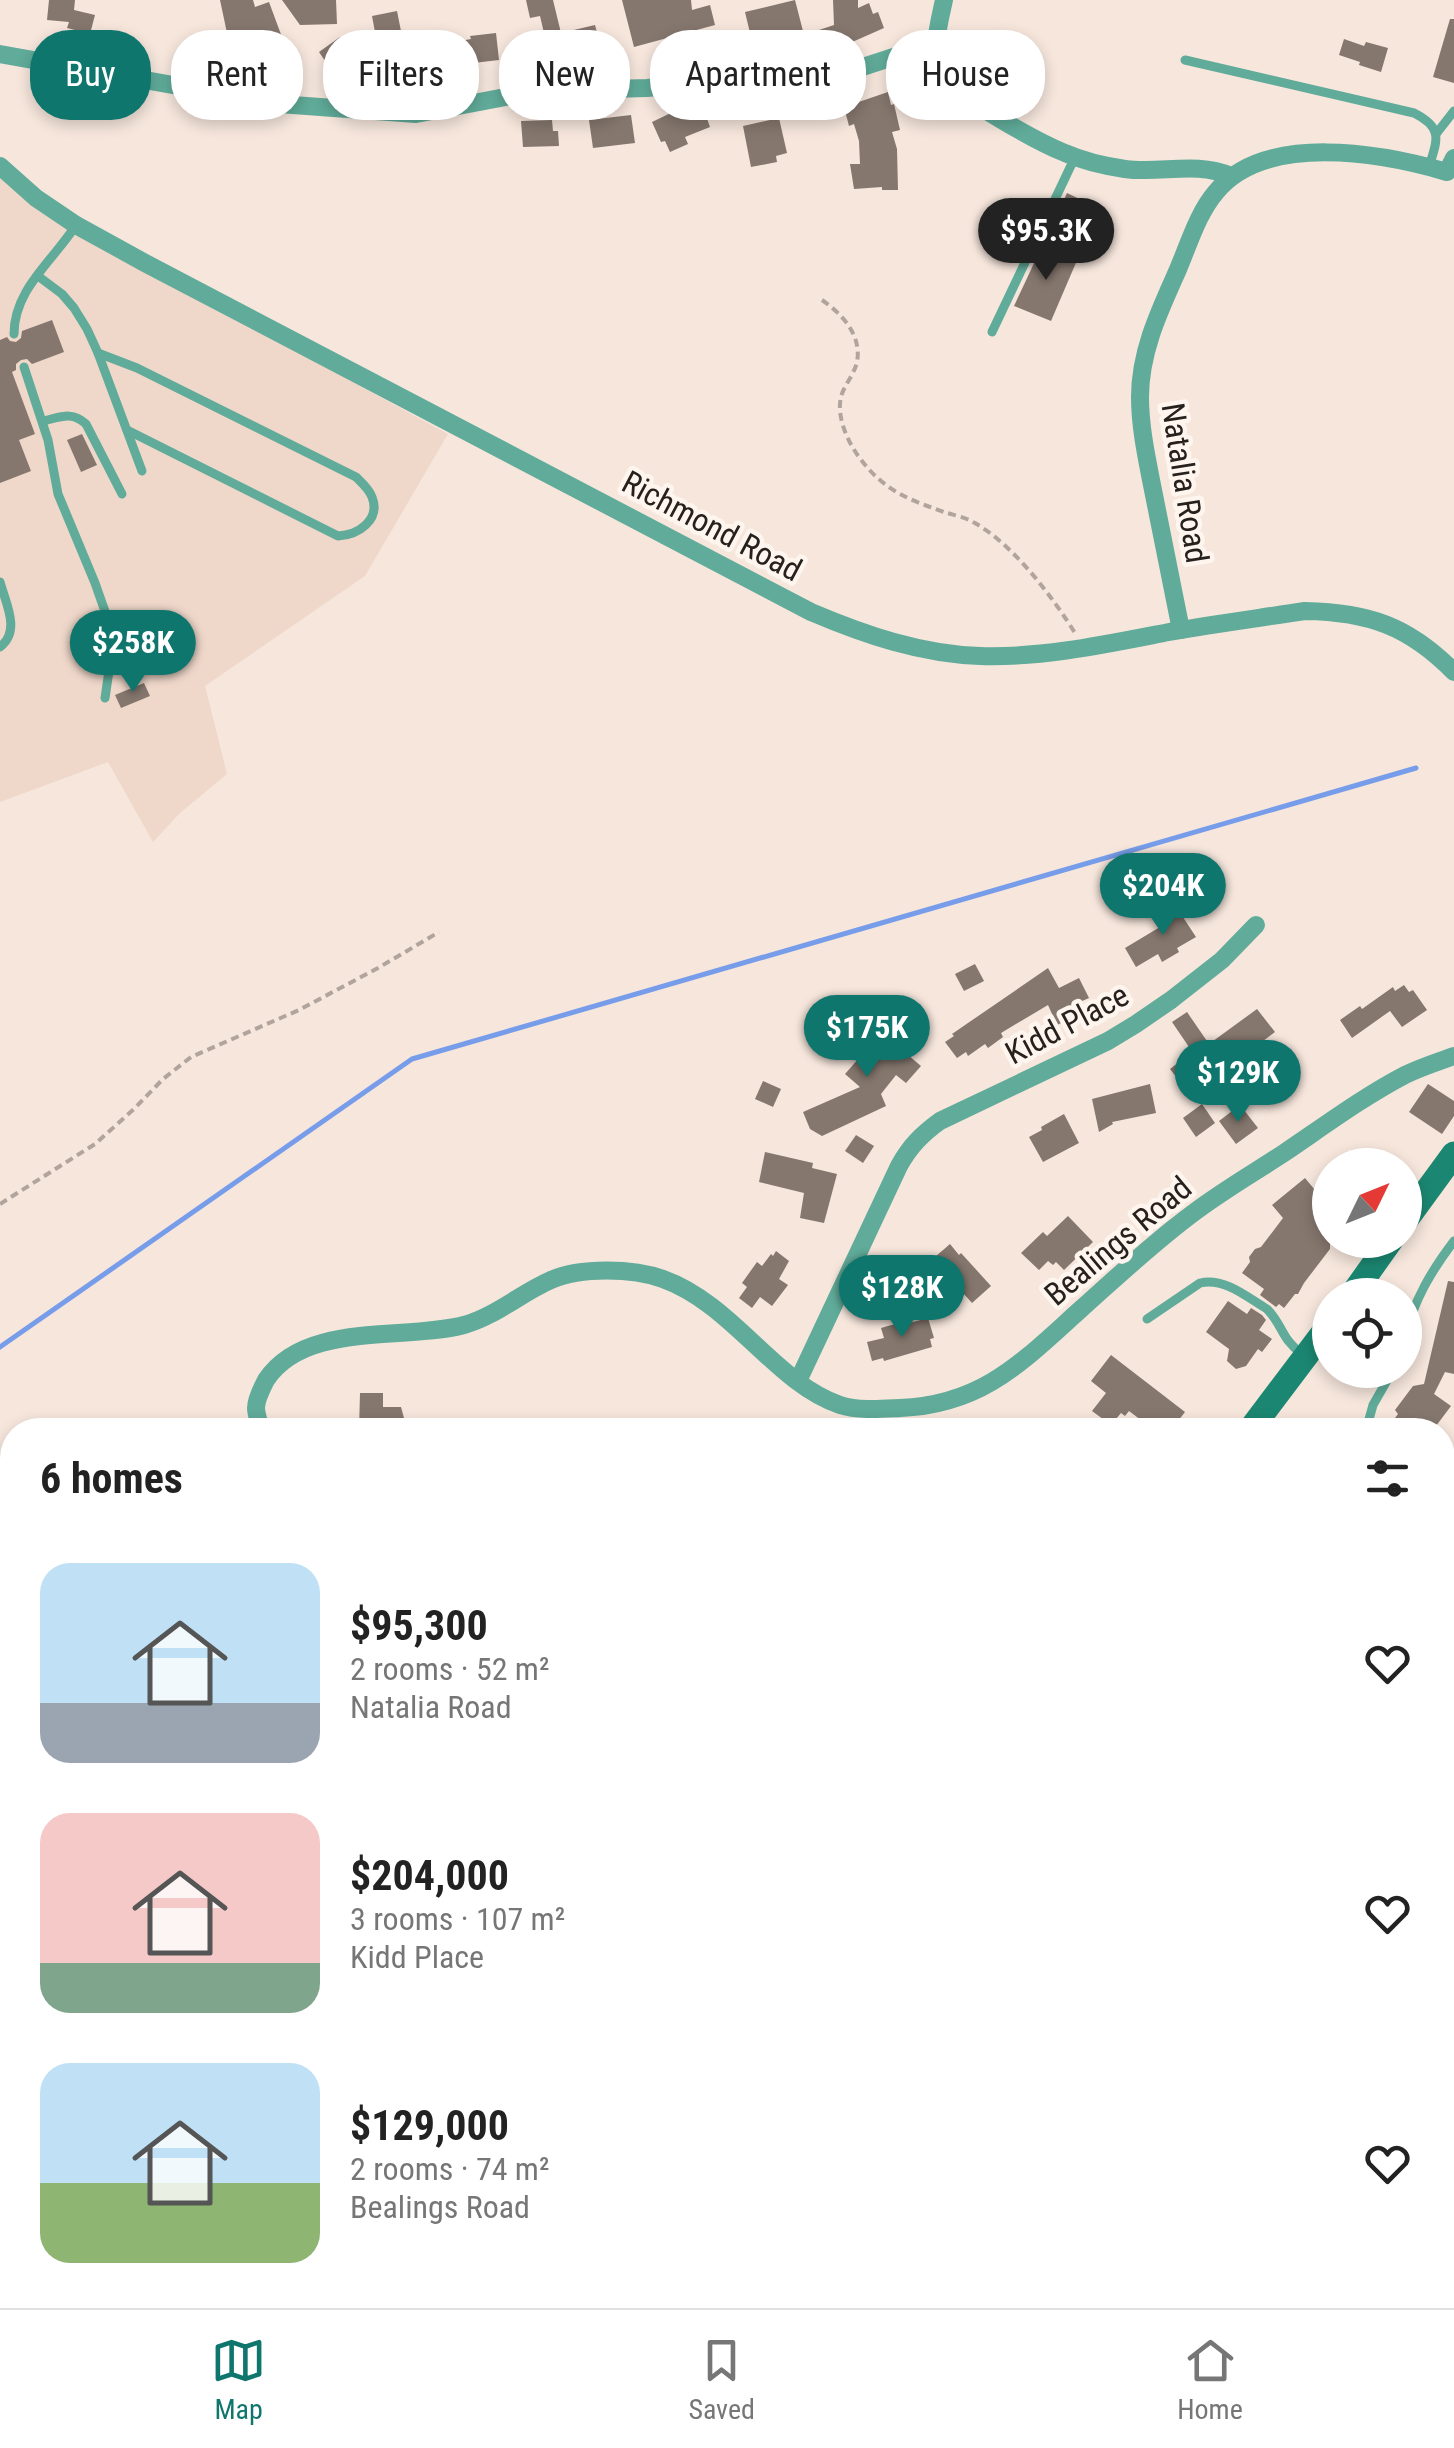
<!DOCTYPE html>
<meta charset="utf-8">
<style>
body{margin:0;font-family:"Roboto Condensed",sans-serif;background:#f2f2f2;color:#222;height:100vh;display:flex;flex-direction:column;font-size:38px;white-space:nowrap}
*{box-sizing:border-box;margin:0}
p{font-size:32px;color:#767676}
.icon{flex:none;width:55px;height:55px;fill:none;stroke:currentColor;stroke-width:2;stroke-linecap:round;stroke-linejoin:round}
.map{position:relative;flex:1;overflow:hidden}
.drawer{position:absolute;left:0px;top:1418px;width:1455px;height:892px;display:flex;flex-direction:column;background:#fff;border-radius:40px 40px 0 0;box-shadow:0 5px 15px #0003}
.drawer>*{flex:none}
.guide{position:absolute;left:30px;top:30px;width:1395px;height:90px;display:flex;gap:20px}
.needle{width:65px;rotate:47deg}
.tools{position:absolute;left:1312px;top:1148px;display:grid;gap:20px}
.tools a{display:grid;place-items:center;width:110px;height:110px;border-radius:50%;background:#fff;box-shadow:0 5px 15px #0003;font-size:50px}
.price{position:absolute;translate:-50% -85px;padding:0 22px;border-radius:35px;background:#0f766e;color:#fff;font-size:32px;line-height:65px;filter:drop-shadow(0 2px 5px #0008)}
.price::after{content:'';position:absolute;left:50%;top:60px;width:30px;height:22px;margin-left:-15px;background:inherit;clip-path:polygon(0 0,100% 0,50% 100%)}
.price.on{background:#222;color:#fff}
ul{padding:0;list-style:none}
li{display:flex;align-items:center;gap:30px;height:250px;padding:0 40px}
li span{display:grid;place-items:center;flex:none;width:280px;height:200px;border-radius:30px;color:#555}
li>.icon{margin-inline-start:auto}
span .icon{width:120px;height:120px;fill:#fffc;stroke-width:1}
li b{font-size:42px}
h2{display:flex;justify-content:space-between;align-items:center;height:120px;padding:0 40px;font-size:42px}
.tag{padding:0 35px;border-radius:40px;background:#fff;box-shadow:0 5px 15px #0003;font-size:35px;line-height:90px}
.tag.on{background:#0f766e;color:#fff}
.tabs{display:flex;justify-content:space-around;align-items:center;height:140px;border-top:2px solid #e0e0e0;background:#fff;font-size:28px;color:#767676}
.tabs a{display:grid;justify-items:center;gap:5px}
.tabs .on{color:#0f766e}
.map>svg:first-child{display:block}
.built{fill:#efd8ca}
.lines{fill:none;stroke-linecap:round;stroke-linejoin:round}
.stream{stroke:#779dea;stroke-width:5}
.building{fill:#85776e}
.path{stroke:#b1a49c;stroke-width:4;stroke-dasharray:8 5;stroke-linecap:butt}
.lane{stroke:#60ab99;stroke-width:9}
.street{stroke:#60ab99;stroke-width:18}
.secondary{stroke:#1b8772;stroke-width:25}
.rail{stroke:#564e49;stroke-width:5;stroke-dasharray:18 18;stroke-linecap:butt}
.labels{text-anchor:middle;dominant-baseline:central;stroke-width:9;stroke-linejoin:round;paint-order:stroke}
.street-label{font-size:32px;fill:#27211e;stroke:#fef5ee}
</style>
<div class="map">
<svg width="1454" height="2308" viewBox="0 0 1454 2308">
<rect width="100%" height="100%" fill="#f6e6dc"/>
<path class="built" d="M0,169L76,231L448,434L365,576L205,686L227,774L180,813L153,842L108,762L0,802Z"/>
<g class="lines">
<path class="stream" d="M0,1347L412,1059L1416,768"/>
</g>
<g class="building">
<path d="M49,0H75L74,10L95,15L90,34L67,28L69,22L47,20Z"/>
<path d="M220,0H253L255,7L269,2L286,48L283,49L291,70L270,77L262,56L235,66L223,34L227,33Z"/>
<path d="M282,0H336L337,24L300,25Z"/>
<path d="M526,0H553L561,33L595,25L603,55L572,62L570,51L566,52V50L549,54L540,16L530,18Z"/>
<path d="M622,0H691L692,10L710,5L715,25L634,47Z"/>
<path d="M795,0L804,35L834,25L833,0H858V8L869,3L873,14L878,12L884,28L850,43L849,40L775,62L769,39L758,42L755,33H750L745,12Z"/>
<path d="M397,11L407,61L382,69L372,16Z"/>
<path d="M1450,19H1454V83L1433,77Z"/>
<path d="M496,33L499,60L465,64L466,70L428,77L422,48L471,39L470,36Z"/>
<path d="M340,37L351,52L350,56L355,63L336,77L319,52Z"/>
<path d="M1344,39L1364,46L1366,42L1388,48L1381,72L1359,65L1360,62L1339,55Z"/>
<path d="M888,92L891,105L894,104L900,130L892,132L897,149L898,190H882V187L854,189L850,164H860L859,141L854,124L849,126L844,107Z"/>
<path d="M700,99L710,127L685,137L688,144L670,152L665,141L661,142L652,122Z"/>
<path d="M631,115L635,143L593,148L589,120Z"/>
<path d="M779,118L787,153L776,156L777,162L751,167L743,126Z"/>
<path d="M552,120L553,131H558L559,146L523,147L521,121Z"/>
<path d="M1067,193L1090,204L1080,227L1056,217Z"/>
<path d="M1043,244L1078,258L1051,321L1014,306Z"/>
<path d="M52,320L64,352L32,364L27,359L21,360L16,364V370L12,372L35,434L19,440L31,471L0,483V340L7,337L10,341L16,342L21,338L22,331Z"/>
<path d="M82,434L97,465L81,472L67,440Z"/>
<path d="M143,638L152,658L138,664L129,644Z"/>
<path d="M144,683L150,696L121,708L115,695Z"/>
<path d="M1173,902L1196,937L1177,948L1179,952L1162,962L1158,954L1136,967L1125,948L1165,924L1158,912Z"/>
<path d="M975,964L984,981L964,991L955,974Z"/>
<path d="M1048,968L1059,988L1079,978L1089,998L1073,1005L1078,1015L1057,1025L1048,1005L1001,1033L1003,1037L988,1048L985,1044L968,1056L966,1052L957,1058L945,1042L954,1036L952,1034Z"/>
<path d="M1404,985L1409,992L1413,990L1427,1010L1402,1027L1390,1011L1352,1038L1340,1020L1360,1006L1362,1009L1393,987L1395,991Z"/>
<path d="M1257,1009L1275,1032L1238,1060L1234,1056L1187,1091L1170,1069L1188,1055L1187,1053L1191,1050L1172,1022L1187,1012L1209,1044Z"/>
<path d="M875,1023L892,1036L900,1027L918,1042L908,1055L921,1066L906,1083L896,1075L881,1094L886,1106L822,1136L810,1129L803,1112L860,1087L845,1074L867,1049L859,1042Z"/>
<path d="M763,1081L781,1089L773,1107L755,1099Z"/>
<path d="M1150,1084L1156,1113L1112,1122L1113,1124L1099,1132L1092,1099Z"/>
<path d="M1428,1084L1454,1101V1116L1442,1134L1409,1112Z"/>
<path d="M1202,1104L1215,1123L1196,1137L1183,1118Z"/>
<path d="M1240,1105L1258,1128L1236,1144L1219,1121Z"/>
<path d="M1064,1114L1079,1143L1043,1162L1029,1137L1042,1130L1041,1127Z"/>
<path d="M856,1135L874,1146L863,1163L845,1151Z"/>
<path d="M765,1152L813,1163L812,1168L837,1174L824,1223L800,1218L804,1193L759,1182Z"/>
<path d="M1305,1178L1330,1208V1249L1304,1283L1298,1294H1295L1284,1308L1279,1304L1276,1307L1260,1295L1264,1289L1242,1273L1250,1262L1249,1257L1255,1249L1261,1247L1283,1218L1272,1205Z"/>
<path d="M1068,1216L1093,1242L1064,1270L1056,1262L1053,1265L1048,1261L1039,1270L1021,1253L1043,1232L1047,1236Z"/>
<path d="M950,1244L959,1255L961,1253L991,1286L972,1303L943,1271L939,1275L928,1263Z"/>
<path d="M776,1251L789,1261L779,1279L788,1285L772,1306L760,1297L752,1308L739,1298L747,1287L742,1283L757,1262L762,1266L771,1254L773,1256Z"/>
<path d="M1448,1281L1454,1282V1374L1445,1372L1434,1394L1451,1406L1433,1430H1386L1398,1414L1395,1410L1413,1386L1424,1384Z"/>
<path d="M1228,1301L1247,1314L1251,1308L1262,1315L1266,1320L1259,1330L1272,1339L1262,1352L1258,1349L1246,1366L1236,1369L1227,1361L1229,1349L1206,1332Z"/>
<path d="M928,1318L934,1338L930,1339L932,1347L884,1361L883,1358L872,1361L867,1342L884,1338L881,1328L902,1322V1325Z"/>
<path d="M1111,1355L1185,1412L1171,1430H1154L1129,1411L1125,1416L1121,1413L1111,1425L1092,1411L1106,1393L1091,1381Z"/>
<path d="M360,1393H383V1407H401L404,1418L418,1430H359Z"/>
</g>
<g class="lines">
<g class="path">
<path d="M822,300C842,314 862,335 857,362C854,375 844,385 841,397C836,418 849,445 862,461C885,491 910,500 944,512C953,515 965,517 973,522C1012,543 1052,596 1075,633"/>
<path d="M0,1204L95,1144L134,1109L163,1079L191,1057L299,1010L378,968L439,932"/>
<path d="M1454,1497L1446,1529L1445,1563L1454,1565"/>
</g>
<g class="lane">
<path d="M1185,60L1414,113C1444,128 1437,140 1429,167"/>
<path d="M1436,134L1454,111"/>
<path d="M38,276L62,294L74,308L87,329L98,353L142,471"/>
<path d="M992,332L1075,157"/>
<path d="M14,334C14,289 53,261 76,225"/>
<path d="M98,353L137,368L356,477C362,483 369,489 372,497C381,520 358,535 338,536L127,430"/>
<path d="M24,367L48,440L58,494L95,583L107,617L111,642L110,664L105,698"/>
<path d="M43,421C61,417 72,411 86,424L122,494"/>
<path d="M0,582C6,604 21,631 0,647"/>
<path d="M1147,1319L1200,1283C1224,1277 1247,1297 1267,1309C1283,1325 1281,1339 1302,1354"/>
<path d="M1405,1338C1413,1301 1432,1270 1454,1241"/>
<path d="M1185,1423L1194,1430"/>
<path d="M1092,1430L1097,1423"/>
<path d="M1366,1430L1373,1405L1393,1370"/>
<path d="M0,2214L12,2212"/>
</g>
<g class="street">
<path d="M944,0C939,24 930,52 943,75C955,97 1040,143 1065,153C1083,161 1105,166 1125,169C1161,174 1195,161 1231,176"/>
<path d="M0,54L279,104L416,114L537,91L647,88L718,81L762,86L802,85L826,79L936,43"/>
<path d="M0,166L36,198L76,225L145,263L811,612C865,635 921,654 980,656C1043,658 1107,644 1169,632C1214,624 1260,618 1305,611C1368,612 1409,626 1454,672"/>
<path d="M1181,630C1172,585 1163,540 1154,495C1148,464 1140,430 1140,397C1140,353 1158,314 1176,274C1188,247 1197,214 1216,192C1265,132 1382,153 1447,172L1454,158"/>
<path d="M798,1381L899,1166C910,1146 922,1134 940,1121L1108,1041L1136,1024L1171,1000L1222,960L1256,925"/>
<path d="M261,1430C260,1424 256,1415 256,1408C256,1399 262,1388 266,1380C305,1321 404,1341 464,1325C496,1316 521,1293 551,1280C580,1267 633,1268 663,1279C733,1304 775,1383 840,1405C859,1411 881,1409 900,1408C983,1405 1023,1361 1081,1309C1118,1276 1155,1241 1196,1211C1224,1190 1255,1172 1284,1153C1324,1126 1363,1097 1405,1075C1421,1067 1437,1062 1454,1056"/>
<path d="M0,1589L12,1585"/>
<path d="M0,1957L12,1950"/>
<path d="M0,1999L12,1994"/>
<path d="M1442,2152H1454"/>
<path d="M994,2308V2298"/>
<path d="M1336,2308V2298"/>
</g>
<g class="secondary">
<path d="M1405,1221L1454,1154"/>
<path d="M1352,1295L1391,1240"/>
<path d="M1250,1430L1330,1324"/>
<path d="M293,2308L323,2298"/>
</g>
<g class="rail">
<path d="M1442,1470L1454,1439"/>
<path d="M1454,1673C1442,1752 1439,1833 1454,1912"/>
<path d="M1442,1982L1454,2014"/>
</g>
</g>
<g class="labels">
<g class="street-label">
<text transform="translate(1185 483) rotate(81)">Natalia Road</text>
<text transform="translate(712 526) rotate(28)">Richmond Road</text>
<text transform="translate(1067 1024) rotate(-28)">Kidd Place</text>
<text transform="translate(1118 1241) rotate(-40)">Bealings Road</text>
</g>
</g>
</svg>
<div class="tools">
<a><svg class="needle" viewBox="-14 -14 28 28"><path d="M0-13l5 13h-10z" fill="#e53935"/><path d="M0 13l5-13h-10z" fill="#767676"/></svg></a>
<a><svg class="icon" aria-label="locate" viewBox="0 0 24 24"><circle cx="12" cy="12" r="6"/><path d="M12 2v4M12 18v4M2 12h4M18 12h4"/></svg></a>
</div>
<b class="price on" style="left:1046px;top:283px">$95.3K</b>
<b class="price" style="left:133px;top:695px">$258K</b>
<b class="price" style="left:1163px;top:938px">$204K</b>
<b class="price" style="left:867px;top:1080px">$175K</b>
<b class="price" style="left:1238px;top:1125px">$129K</b>
<b class="price" style="left:902px;top:1340px">$128K</b>
<div class="guide">
<a class="tag on">Buy</a>
<a class="tag">Rent</a>
<a class="tag">Filters</a>
<a class="tag">New</a>
<a class="tag">Apartment</a>
<a class="tag">House</a>
</div>
<section class="drawer">
<h2>6 homes<svg class="icon" aria-label="filters" viewBox="0 0 24 24"><path d="M4 7h16M4 17h16"/><circle cx="9" cy="7" r="2"/><circle cx="15" cy="17" r="2"/></svg></h2>
<ul>
<li><span style="background:linear-gradient(#bfe0f5 70%,#9aa5b1 0)"><svg class="icon" aria-label="home" viewBox="0 0 24 24"><path d="M3 11l9-7 9 7M6 9v11h12V9"/></svg></span><div><b>$95,300</b><p>2 rooms · 52 m²</p><p>Natalia Road</p></div><svg class="icon" aria-label="heart" viewBox="0 0 24 24"><path d="M12 20l-8-8c-3-5 5-10 8-4 3-6 11-1 8 4z"/></svg></li>
<li><span style="background:linear-gradient(#f6c9c9 75%,#7fa58c 0)"><svg class="icon" aria-label="home" viewBox="0 0 24 24"><path d="M3 11l9-7 9 7M6 9v11h12V9"/></svg></span><div><b>$204,000</b><p>3 rooms · 107 m²</p><p>Kidd Place</p></div><svg class="icon" aria-label="heart" viewBox="0 0 24 24"><path d="M12 20l-8-8c-3-5 5-10 8-4 3-6 11-1 8 4z"/></svg></li>
<li><span style="background:linear-gradient(#bfe0f5 60%,#8fb573 0)"><svg class="icon" aria-label="home" viewBox="0 0 24 24"><path d="M3 11l9-7 9 7M6 9v11h12V9"/></svg></span><div><b>$129,000</b><p>2 rooms · 74 m²</p><p>Bealings Road</p></div><svg class="icon" aria-label="heart" viewBox="0 0 24 24"><path d="M12 20l-8-8c-3-5 5-10 8-4 3-6 11-1 8 4z"/></svg></li>
</ul>
</section>
</div>
<nav class="tabs">
<a class="on"><svg class="icon" aria-label="map" viewBox="0 0 24 24"><path d="M3 6l6-2 6 2 6-2v14l-6 2-6-2-6 2zM9 4v14M15 6v14"/></svg>Map</a>
<a><svg class="icon" aria-label="saved" viewBox="0 0 24 24"><path d="M7 4h10v16l-5-4-5 4z"/></svg>Saved</a>
<a><svg class="icon" aria-label="home" viewBox="0 0 24 24"><path d="M3 11l9-7 9 7M6 9v11h12V9"/></svg>Home</a>
</nav>
